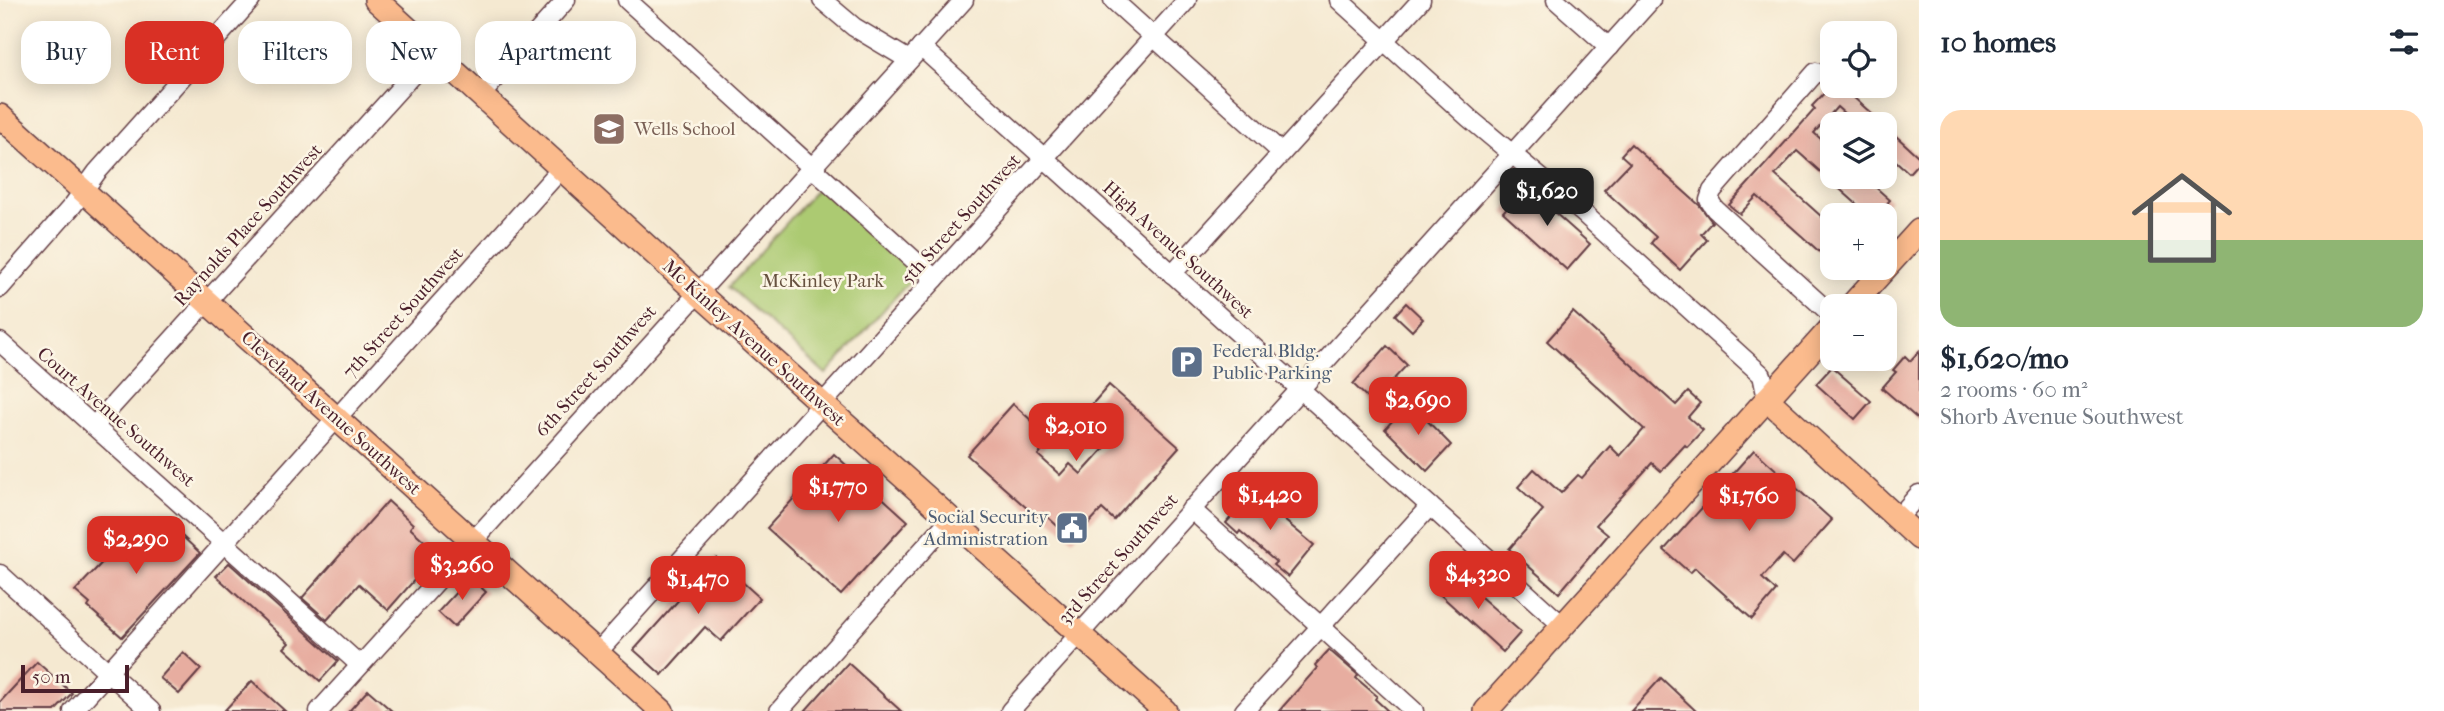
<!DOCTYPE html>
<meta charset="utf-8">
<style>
body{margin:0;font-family:"IM FELL French Canon",serif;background:#f6f6f7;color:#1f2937;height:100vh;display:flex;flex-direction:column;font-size:26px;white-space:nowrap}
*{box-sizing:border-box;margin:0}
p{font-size:23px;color:#747a83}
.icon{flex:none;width:38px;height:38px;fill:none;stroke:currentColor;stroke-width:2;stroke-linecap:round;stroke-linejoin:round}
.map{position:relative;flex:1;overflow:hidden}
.panel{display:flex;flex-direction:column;background:#fff;width:525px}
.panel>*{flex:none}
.banner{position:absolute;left:21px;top:21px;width:665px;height:63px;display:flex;gap:14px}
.buttons{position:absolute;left:1820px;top:21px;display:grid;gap:14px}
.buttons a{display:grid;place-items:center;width:77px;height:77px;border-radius:14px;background:#fff;box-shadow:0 4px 18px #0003;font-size:35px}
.scale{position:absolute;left:21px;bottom:18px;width:108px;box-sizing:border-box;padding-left:7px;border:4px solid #4a1f2b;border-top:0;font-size:19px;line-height:24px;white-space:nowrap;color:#4a1f2b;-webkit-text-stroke:5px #fcf5e5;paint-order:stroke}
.price{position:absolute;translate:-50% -60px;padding:0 16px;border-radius:14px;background:#d93025;color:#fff;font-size:23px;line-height:46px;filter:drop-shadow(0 2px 4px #0008)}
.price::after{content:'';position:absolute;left:50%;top:42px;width:21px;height:16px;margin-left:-10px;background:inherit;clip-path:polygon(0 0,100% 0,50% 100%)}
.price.on{background:#222;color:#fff}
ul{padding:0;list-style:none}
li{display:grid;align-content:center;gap:14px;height:371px;padding:0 21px}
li+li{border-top:2px solid #e0e1e3}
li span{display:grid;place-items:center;height:217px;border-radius:21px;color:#555}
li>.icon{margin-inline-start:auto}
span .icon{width:126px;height:126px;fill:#fffc;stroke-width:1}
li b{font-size:30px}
h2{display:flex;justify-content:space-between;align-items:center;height:84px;padding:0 21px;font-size:30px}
.tag{padding:0 24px;border-radius:21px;background:#fff;box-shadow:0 4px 18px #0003;font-size:24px;line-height:63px}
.tag.on{background:#d93025;color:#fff}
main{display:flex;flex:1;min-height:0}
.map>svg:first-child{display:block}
.green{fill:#acca72;stroke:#7b744e;stroke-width:2}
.building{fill:#e7ada0}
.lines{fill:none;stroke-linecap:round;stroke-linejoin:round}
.minor-casing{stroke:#643d44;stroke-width:21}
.major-casing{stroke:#643d44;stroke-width:26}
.minor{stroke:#fff;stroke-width:18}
.major{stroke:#fbbb8d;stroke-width:23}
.labels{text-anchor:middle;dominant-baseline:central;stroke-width:5;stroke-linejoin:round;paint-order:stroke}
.education-label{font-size:19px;fill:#785e54;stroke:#fcf5e5;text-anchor:start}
.street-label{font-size:19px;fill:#4a1f2b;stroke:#fcf5e5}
.park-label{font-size:19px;fill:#675240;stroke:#fcf5e5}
.service-label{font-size:19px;fill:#4e5e75;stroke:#fcf5e5;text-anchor:start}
</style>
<main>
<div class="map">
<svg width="1919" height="711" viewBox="0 0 1919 711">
<rect width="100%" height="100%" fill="#fcf5e5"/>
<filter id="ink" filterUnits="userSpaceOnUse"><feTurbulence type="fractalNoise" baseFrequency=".0143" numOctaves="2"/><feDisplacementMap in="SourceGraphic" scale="14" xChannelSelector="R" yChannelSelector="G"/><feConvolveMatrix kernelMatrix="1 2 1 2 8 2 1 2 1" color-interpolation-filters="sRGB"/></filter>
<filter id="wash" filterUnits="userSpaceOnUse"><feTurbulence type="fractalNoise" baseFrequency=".00686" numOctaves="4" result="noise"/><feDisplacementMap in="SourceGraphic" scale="28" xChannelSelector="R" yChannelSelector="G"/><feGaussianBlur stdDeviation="1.57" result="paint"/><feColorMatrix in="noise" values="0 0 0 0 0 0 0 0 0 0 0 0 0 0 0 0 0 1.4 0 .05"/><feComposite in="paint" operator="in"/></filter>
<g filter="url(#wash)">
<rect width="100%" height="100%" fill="#f5e9d1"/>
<path class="green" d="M819,187L916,274L826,374L729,287Z"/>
<g id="blocks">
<g class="building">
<path d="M1831,86H1841L1883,124H1856L1837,107L1814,133L1832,149V177H1864L1890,200L1877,215H1869L1797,151L1775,175L1832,226V263L1757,196L1740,214L1729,205L1815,109L1812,106Z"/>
<path d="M1885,126L1919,157V162L1909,173L1885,151Z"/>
<path d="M1631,144L1699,205L1712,222L1701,234L1707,240L1680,270L1651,243L1656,237L1604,190L1630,163L1621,155Z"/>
<path d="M1526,187L1590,244L1567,270L1503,212Z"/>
<path d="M1406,303L1423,319L1412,331L1395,315Z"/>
<path d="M1573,312L1676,405L1688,392L1700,403L1688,417L1703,430L1687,447L1685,445L1661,471L1652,463L1596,525L1608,535L1559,593L1509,549L1543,510L1518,487L1534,469L1561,493L1578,475L1582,478L1610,446L1620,456L1644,429L1547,341Z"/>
<path d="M1387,346L1407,365L1372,402L1353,384Z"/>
<path d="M1919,351V420L1882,388L1896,372L1893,370L1905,356L1910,361Z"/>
<path d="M1832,367L1871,401L1855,419L1816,384Z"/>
<path d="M1109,385L1179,447L1114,520L1102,509L1073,540L1043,513L1038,518L967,455L1013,404L1052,439L1038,455L1060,475L1070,464L1081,474L1110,442L1081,417Z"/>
<path d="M1409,402L1451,445L1427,471L1385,429Z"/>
<path d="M1754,450L1832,520L1793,564L1783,555L1762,578L1776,591L1752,619L1695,568L1690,573L1664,550Z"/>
<path d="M834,454L908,521L841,595L767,528Z"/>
<path d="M1251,485L1269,500L1266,505L1314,545L1288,577L1273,565L1276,562L1240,531L1238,534L1226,523L1244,502L1240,498Z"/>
<path d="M388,501L413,524L410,528L438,553L388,610L359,584L327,620L302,598Z"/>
<path d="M165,520L200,553L122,637L88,607L90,604L75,591L134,529L146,541Z"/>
<path d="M716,558L760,598L721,641L705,627L662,675L634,650Z"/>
<path d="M229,563L338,661L320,681L284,648L289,643L216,576Z"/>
<path d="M1451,571L1521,632L1503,652L1434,589Z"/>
<path d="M470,577L486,592L454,627L438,612Z"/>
<path d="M1329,650L1358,675L1356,678L1377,696L1375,699L1388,711H1279L1317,668L1315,665Z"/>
<path d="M183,652L201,669L179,694L160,678Z"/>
<path d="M37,662L72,693L55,711H0V702Z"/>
<path d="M848,663L901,711H805Z"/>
<path d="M1661,678L1696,711H1631Z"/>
<path d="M252,681L285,711H224Z"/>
<path d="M368,690L392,711H349Z"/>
</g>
</g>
</g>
<g filter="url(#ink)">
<use href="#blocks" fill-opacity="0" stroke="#643d44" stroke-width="2"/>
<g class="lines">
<defs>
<g id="minor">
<path d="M627,0L935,279"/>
<path d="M822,0L854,27L909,60"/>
<path d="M1113,0L1282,153"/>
<path d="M1339,0L1469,118L1583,213L1762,375L1767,399"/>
<path d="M1556,0L1609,47"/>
<path d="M921,47L1563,626"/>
<path d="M1816,72L1712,191L1709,200L1715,209L1832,315"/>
<path d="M481,95L566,0"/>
<path d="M1172,274L1421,0"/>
<path d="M0,288L73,205L97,172L251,0"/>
<path d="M0,342L360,665"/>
<path d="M94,426L433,52"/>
<path d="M1191,509L1414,711"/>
<path d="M1898,518L1919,494"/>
<path d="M0,574L151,711"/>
<path d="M597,653L1187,0"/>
<path d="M73,711L561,169"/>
<path d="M319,711L964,0"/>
<path d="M779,711L950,519"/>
<path d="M1010,711L1651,0"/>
<path d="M1244,711L1430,506"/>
</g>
<g id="major">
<path d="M376,0L697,292L1165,711"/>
<path d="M0,116L662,711"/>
<path d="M1851,306L1919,231"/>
<path d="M1767,399L1919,538"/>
<path d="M1486,711L1832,327"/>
</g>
</defs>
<use href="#minor" class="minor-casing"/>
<use href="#major" class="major-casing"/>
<use href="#minor" class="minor"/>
<use href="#major" class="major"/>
</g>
</g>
<defs>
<symbol id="school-square" viewBox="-11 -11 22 22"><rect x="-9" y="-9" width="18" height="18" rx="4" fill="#8d6e63" stroke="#fcf5e5"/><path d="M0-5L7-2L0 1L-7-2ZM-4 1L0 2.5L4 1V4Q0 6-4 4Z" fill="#fff"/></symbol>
<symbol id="parking-square" viewBox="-11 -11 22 22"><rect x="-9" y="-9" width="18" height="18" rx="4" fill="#5c6f8a" stroke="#fcf5e5"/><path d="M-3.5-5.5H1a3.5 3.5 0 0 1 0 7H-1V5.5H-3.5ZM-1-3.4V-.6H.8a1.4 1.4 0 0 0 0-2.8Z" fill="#fff"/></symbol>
<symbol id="civic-square" viewBox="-11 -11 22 22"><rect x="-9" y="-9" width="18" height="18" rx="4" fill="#5c6f8a" stroke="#fcf5e5"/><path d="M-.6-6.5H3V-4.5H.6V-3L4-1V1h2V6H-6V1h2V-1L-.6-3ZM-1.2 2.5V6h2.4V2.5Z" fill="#fff"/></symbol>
</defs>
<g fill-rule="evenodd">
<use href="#school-square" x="590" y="110" width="38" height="38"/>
<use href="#parking-square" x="1168" y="343" width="38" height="38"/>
<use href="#civic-square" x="1053" y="509" width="38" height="38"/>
</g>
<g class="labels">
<g class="education-label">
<text x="634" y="129">Wells School</text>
</g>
<g class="street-label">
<text transform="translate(961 219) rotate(-48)">5th Street Southwest</text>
<text transform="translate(248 225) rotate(-48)">Raynolds Place Southwest</text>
<text transform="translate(1178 250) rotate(42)">High Avenue Southwest</text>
<text transform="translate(403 313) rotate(-48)">7th Street Southwest</text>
<text transform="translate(754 343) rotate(42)">Mc Kinley Avenue Southwest</text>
<text transform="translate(596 371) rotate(-48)">6th Street Southwest</text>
<text transform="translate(331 413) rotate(42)">Cleveland Avenue Southwest</text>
<text transform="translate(116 417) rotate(41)">Court Avenue Southwest</text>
<text transform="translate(1118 559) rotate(-48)">3rd Street Southwest</text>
</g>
<g class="park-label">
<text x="823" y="281">McKinley Park</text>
</g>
<g class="service-label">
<text x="1212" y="351">Federal Bldg.<tspan x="1212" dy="22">Public Parking</tspan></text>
<text x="1048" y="517" text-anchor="end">Social Security<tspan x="1048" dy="22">Administration</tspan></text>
</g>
</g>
</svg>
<div class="buttons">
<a><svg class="icon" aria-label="locate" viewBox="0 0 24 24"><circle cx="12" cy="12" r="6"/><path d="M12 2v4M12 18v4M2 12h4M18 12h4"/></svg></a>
<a><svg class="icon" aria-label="layers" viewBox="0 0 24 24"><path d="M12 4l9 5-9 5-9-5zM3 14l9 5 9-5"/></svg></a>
<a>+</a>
<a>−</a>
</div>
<div class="scale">50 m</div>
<b class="price on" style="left:1547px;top:228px">$1,620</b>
<b class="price" style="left:1418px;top:437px">$2,690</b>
<b class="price" style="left:1076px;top:463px">$2,010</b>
<b class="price" style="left:838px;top:524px">$1,770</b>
<b class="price" style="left:1270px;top:532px">$1,420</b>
<b class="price" style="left:1749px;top:533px">$1,760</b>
<b class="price" style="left:136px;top:576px">$2,290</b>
<b class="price" style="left:462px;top:602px">$3,260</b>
<b class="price" style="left:1478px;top:611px">$4,320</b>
<b class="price" style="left:698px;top:616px">$1,470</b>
<div class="banner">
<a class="tag">Buy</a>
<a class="tag on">Rent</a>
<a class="tag">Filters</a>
<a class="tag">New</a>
<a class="tag">Apartment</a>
</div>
</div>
<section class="panel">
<h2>10 homes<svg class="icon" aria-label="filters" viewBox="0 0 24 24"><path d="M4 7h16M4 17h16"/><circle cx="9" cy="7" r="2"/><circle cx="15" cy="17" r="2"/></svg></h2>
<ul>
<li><span style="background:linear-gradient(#ffd9b3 60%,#8fb573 0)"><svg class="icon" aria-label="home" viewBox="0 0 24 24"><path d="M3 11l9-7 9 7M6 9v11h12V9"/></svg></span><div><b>$1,620/mo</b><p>2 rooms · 60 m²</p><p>Shorb Avenue Southwest</p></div></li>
</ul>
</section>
</main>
